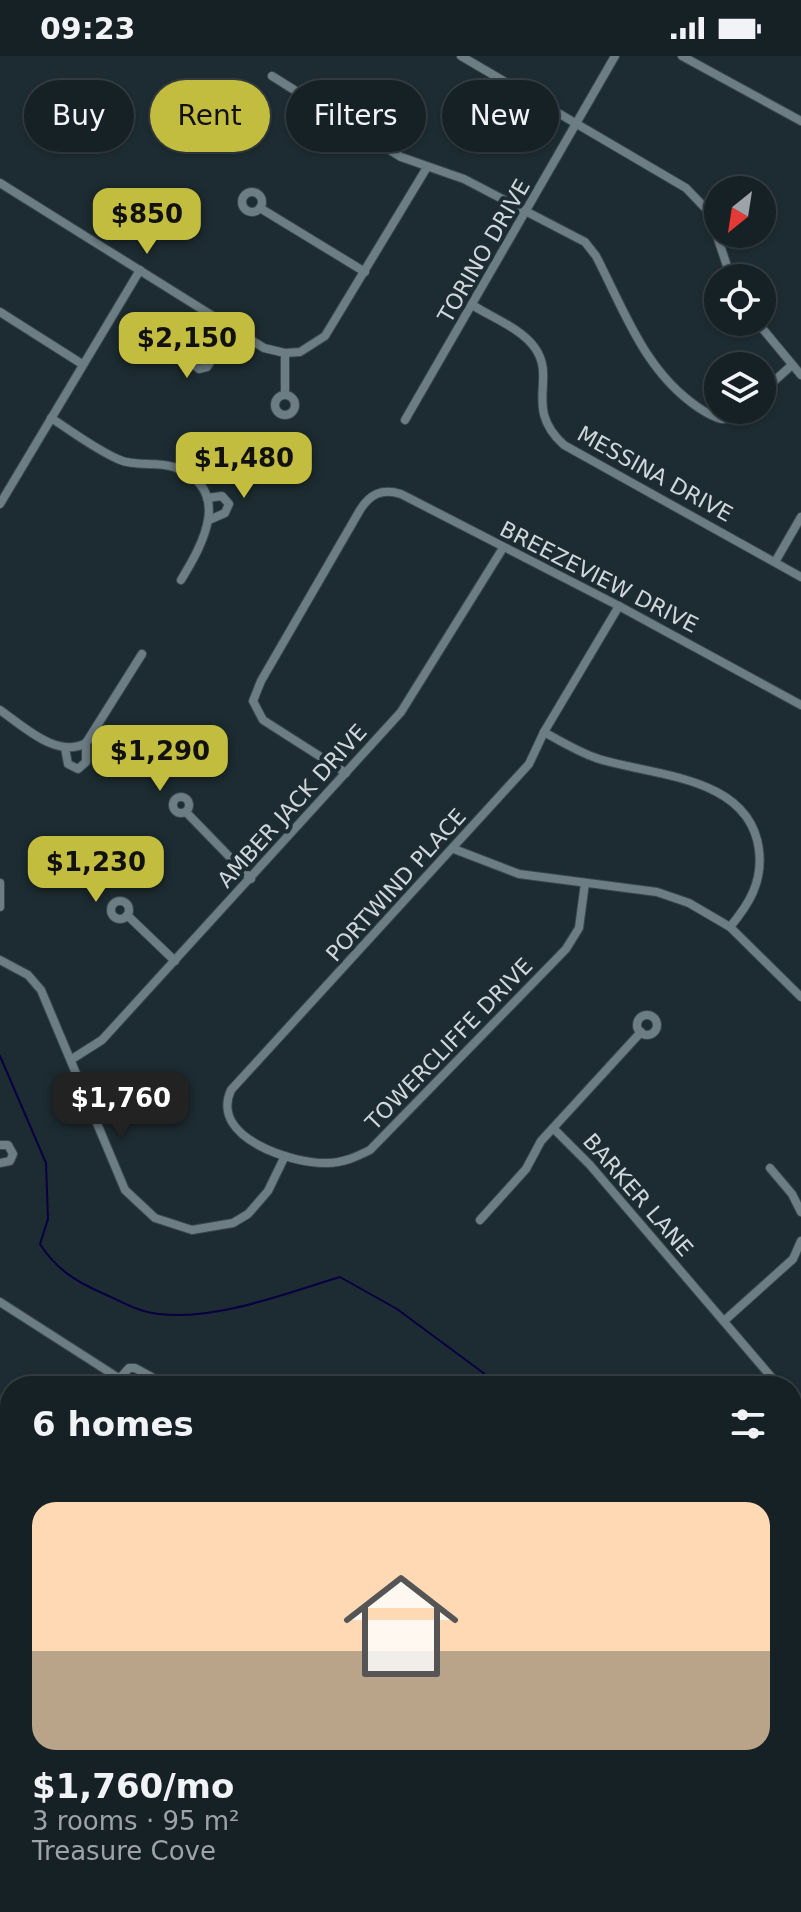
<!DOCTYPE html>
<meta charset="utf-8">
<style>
body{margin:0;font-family:"DejaVu Sans",sans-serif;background:#232e32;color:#f1f3f6;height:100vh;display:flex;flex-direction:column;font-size:30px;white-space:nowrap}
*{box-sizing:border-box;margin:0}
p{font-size:26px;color:#9ea3a7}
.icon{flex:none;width:44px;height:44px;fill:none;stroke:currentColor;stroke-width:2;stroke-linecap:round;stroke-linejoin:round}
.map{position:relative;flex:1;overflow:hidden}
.side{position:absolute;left:0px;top:1320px;width:802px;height:536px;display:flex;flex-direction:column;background:#162126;border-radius:32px 32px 0 0;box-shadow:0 2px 6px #0004,0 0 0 2px #353e43}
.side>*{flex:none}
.hud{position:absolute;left:24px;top:24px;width:754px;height:72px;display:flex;gap:16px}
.needle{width:52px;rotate:210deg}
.fabs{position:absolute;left:704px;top:120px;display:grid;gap:16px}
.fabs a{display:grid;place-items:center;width:72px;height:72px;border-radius:50%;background:#162126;box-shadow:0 2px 6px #0004,0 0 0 2px #353e43;font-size:40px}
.price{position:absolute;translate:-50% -68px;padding:0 18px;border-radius:16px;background:#c2bd3f;color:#111;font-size:26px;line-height:52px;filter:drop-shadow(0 2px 4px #0008)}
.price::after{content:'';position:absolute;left:50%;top:48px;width:24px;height:18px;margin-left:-12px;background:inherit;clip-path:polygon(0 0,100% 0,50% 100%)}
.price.active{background:#222;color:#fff}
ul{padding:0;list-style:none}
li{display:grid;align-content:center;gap:16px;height:424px;padding:0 32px}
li+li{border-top:2px solid #353e43}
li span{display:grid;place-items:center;height:248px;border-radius:24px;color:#555}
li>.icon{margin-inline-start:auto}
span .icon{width:144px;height:144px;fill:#fffc;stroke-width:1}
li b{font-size:34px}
h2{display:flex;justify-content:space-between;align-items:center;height:96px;padding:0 32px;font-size:34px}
.tag{padding:0 28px;border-radius:36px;background:#162126;box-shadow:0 2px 6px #0004,0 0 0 2px #353e43;font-size:28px;line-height:72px}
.tag.active{background:#c2bd3f;color:#111}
.status{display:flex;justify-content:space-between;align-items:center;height:56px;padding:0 40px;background:#162126;direction:ltr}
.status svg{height:22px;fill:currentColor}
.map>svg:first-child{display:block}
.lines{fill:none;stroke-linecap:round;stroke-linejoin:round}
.stream{stroke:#090042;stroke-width:2}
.street-casing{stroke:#3b474c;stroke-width:10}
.secondary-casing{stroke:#3b474c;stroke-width:13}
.street{stroke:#6c7d84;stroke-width:8}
.secondary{stroke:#6889a4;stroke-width:11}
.labels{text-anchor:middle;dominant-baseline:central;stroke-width:8;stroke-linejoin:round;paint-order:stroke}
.street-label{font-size:22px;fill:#cfd7db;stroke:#1d2c32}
</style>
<div class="status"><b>09:23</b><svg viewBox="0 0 49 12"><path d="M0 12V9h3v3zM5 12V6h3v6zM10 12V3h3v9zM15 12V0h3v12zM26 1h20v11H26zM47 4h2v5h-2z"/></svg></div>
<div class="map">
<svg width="801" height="1856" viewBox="0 0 801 1856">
<rect width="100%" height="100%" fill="#1d2c32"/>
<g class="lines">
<g class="stream">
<path d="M0,1000L46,1107L48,1163L40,1188C56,1213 75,1225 102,1237C121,1245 138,1256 159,1258C216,1265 286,1237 340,1221L397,1253L501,1330"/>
<path d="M792,1710L801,1727"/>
</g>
<defs>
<g id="street">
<path d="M461,0L686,132L709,156L731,222"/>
<path d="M682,0L801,65"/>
<path d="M272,20L401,101L464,123L585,186L596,200C625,256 645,316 699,352C716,363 726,369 742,354"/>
<path d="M0,127L264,292L285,297L300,296L325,280L426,113"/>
<circle cx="252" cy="146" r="10"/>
<path d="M260,152L365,216"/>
<path d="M474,250C493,262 522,273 535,292C557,323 523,352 564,389L801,521"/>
<path d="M0,256L82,308"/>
<path d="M213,262L190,299L189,305L199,313L207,311L231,273"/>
<path d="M757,266L801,319"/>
<path d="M285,297V337"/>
<path d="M762,336L792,309"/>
<circle cx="285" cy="349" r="10"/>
<path d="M51,362C73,376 96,394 120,404C136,411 156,405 174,411C234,433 203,488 181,524"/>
<path d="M405,364L615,0"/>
<path d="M207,442L222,440L229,448L225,457L209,464"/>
<path d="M0,448L140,214"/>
<path d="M775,506L801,461"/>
<path d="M0,654C23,670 57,703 86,687"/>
<path d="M544,676C562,686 580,697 599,703C654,720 750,720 759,794C763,826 749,848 730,871"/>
<path d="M86,687L142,598"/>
<path d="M65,692L68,708L78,713L86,706V687"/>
<path d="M346,717L263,664L253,645L261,625L360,454C370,438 382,432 401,438L619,550L801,649"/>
<circle cx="181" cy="749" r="8"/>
<path d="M186,756L251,823"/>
<path d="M454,793L519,818L657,836L689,847L730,871L801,941"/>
<path d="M0,827V851"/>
<path d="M585,827L579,872L566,893L370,1094C356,1101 343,1107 327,1107C293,1108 209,1082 231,1034L529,708L544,676L619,550"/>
<circle cx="120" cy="854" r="9"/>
<path d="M127,859L175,905"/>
<path d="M0,904L28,919L41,934L125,1134L155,1162L192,1174L233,1167L248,1158L268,1135L285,1100"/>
<circle cx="647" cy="969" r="10"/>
<path d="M641,976L553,1072L590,1109L779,1330"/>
<path d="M72,1003L102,984L401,656L503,492"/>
<path d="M0,1089H8L13,1098L10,1105L0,1107"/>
<path d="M770,1112L792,1138L801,1156"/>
<path d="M480,1164L526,1113L541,1085L553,1072"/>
<path d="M0,1246L131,1330"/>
<path d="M724,1265L793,1203L801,1185"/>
<path d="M120,1322L129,1312H135L168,1330"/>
<path d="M792,1345L801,1355"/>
<path d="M0,1358L10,1364"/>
<path d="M0,1487L10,1494"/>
<path d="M0,1513L10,1502"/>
<path d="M0,1753L10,1764"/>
<path d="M0,1799L10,1783"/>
<path d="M0,1833L10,1838"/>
<path d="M792,1834L801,1848"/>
<path d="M27,1846L48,1856"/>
<path d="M537,1846L543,1856"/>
<path d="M241,1856L251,1846"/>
</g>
<g id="secondary">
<path d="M792,1792L801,1787"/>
<path d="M690,1856L706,1846"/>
</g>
</defs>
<use href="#street" class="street-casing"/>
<use href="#secondary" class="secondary-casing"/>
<use href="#street" class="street"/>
<use href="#secondary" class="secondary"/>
</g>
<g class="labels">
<g class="street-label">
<text transform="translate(484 195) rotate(-60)">TORINO DRIVE</text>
<text transform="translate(655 418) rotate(29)">MESSINA DRIVE</text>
<text transform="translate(599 521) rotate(27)">BREEZEVIEW DRIVE</text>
<text transform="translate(292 750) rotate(-48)">AMBER JACK DRIVE</text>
<text transform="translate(396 829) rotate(-48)">PORTWIND PLACE</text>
<text transform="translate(449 988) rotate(-46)">TOWERCLIFFE DRIVE</text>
<text transform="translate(638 1139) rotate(49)">BARKER LANE</text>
</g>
</g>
</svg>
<div class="fabs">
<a><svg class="needle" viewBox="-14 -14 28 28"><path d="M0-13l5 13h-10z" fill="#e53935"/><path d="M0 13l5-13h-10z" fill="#9ea3a7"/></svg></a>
<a><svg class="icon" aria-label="locate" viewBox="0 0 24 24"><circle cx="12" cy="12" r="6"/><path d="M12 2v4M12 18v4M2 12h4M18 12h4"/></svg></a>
<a><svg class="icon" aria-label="layers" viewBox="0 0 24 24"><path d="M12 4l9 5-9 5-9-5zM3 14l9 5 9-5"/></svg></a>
</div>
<b class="price" style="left:147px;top:200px">$850</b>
<b class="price" style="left:187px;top:324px">$2,150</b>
<b class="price" style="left:244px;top:444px">$1,480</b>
<b class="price" style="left:160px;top:737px">$1,290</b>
<b class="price" style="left:96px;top:848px">$1,230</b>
<b class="price active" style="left:121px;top:1084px">$1,760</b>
<div class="hud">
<a class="tag">Buy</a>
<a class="tag active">Rent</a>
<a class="tag">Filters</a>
<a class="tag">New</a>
</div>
<section class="side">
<h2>6 homes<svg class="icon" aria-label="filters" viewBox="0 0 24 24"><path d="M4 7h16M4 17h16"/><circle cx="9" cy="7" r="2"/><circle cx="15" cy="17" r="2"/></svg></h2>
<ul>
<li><span style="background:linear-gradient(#ffd9b3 60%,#b9a48a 0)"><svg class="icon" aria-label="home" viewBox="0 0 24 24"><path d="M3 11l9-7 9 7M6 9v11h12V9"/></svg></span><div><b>$1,760/mo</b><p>3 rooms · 95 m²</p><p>Treasure Cove</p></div></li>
</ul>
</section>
</div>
